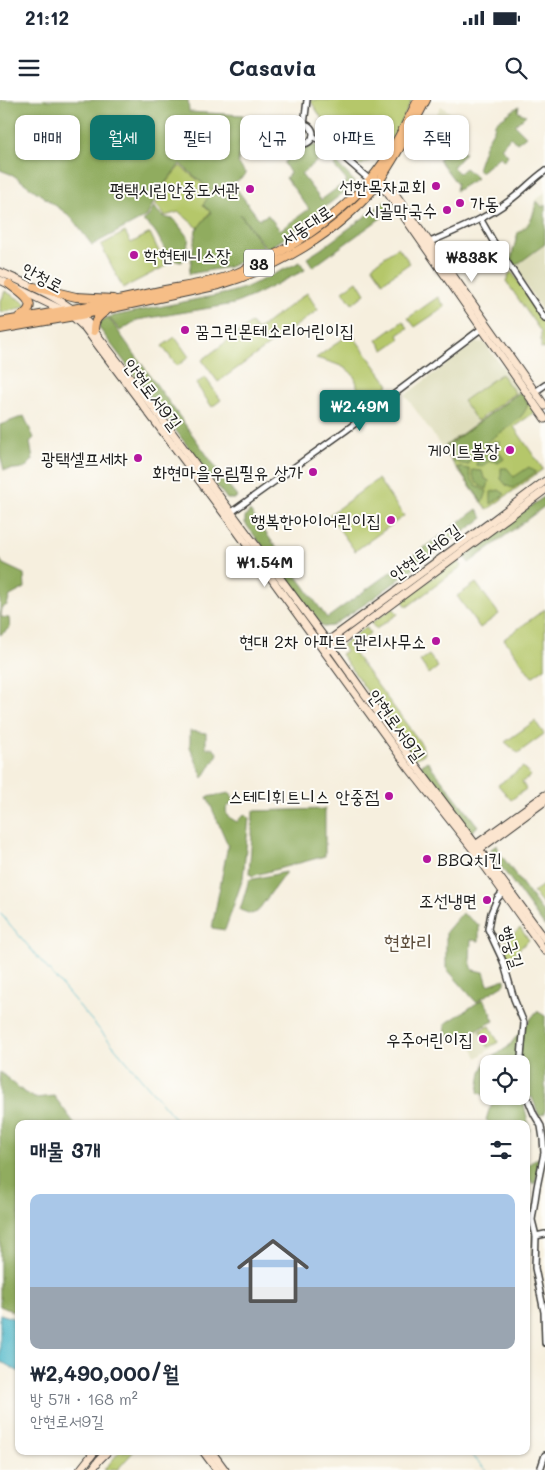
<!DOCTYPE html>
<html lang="ko">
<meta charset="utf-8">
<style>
body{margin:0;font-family:Mali,"Poor Story",sans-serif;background:#f2f2f3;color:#1f2937;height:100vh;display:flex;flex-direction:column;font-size:19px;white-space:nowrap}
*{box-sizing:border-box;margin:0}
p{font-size:16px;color:#747a83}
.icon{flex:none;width:28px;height:28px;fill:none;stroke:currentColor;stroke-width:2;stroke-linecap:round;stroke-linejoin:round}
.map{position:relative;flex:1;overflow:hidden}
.sheet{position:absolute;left:15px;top:1020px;width:515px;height:335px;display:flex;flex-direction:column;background:#fff;border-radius:10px;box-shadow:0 1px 4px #0004}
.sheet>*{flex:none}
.banner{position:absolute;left:15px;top:15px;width:515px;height:45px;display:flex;gap:10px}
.tools{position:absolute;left:480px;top:955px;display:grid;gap:10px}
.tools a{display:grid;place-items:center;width:50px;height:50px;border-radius:10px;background:#fff;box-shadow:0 1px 4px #0004;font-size:25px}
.price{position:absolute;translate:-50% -42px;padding:0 11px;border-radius:5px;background:#fff;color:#222;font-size:16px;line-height:32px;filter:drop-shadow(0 1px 2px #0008)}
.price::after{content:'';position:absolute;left:50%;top:30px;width:15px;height:11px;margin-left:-8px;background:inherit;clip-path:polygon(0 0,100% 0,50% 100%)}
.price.current{background:#0f766e;color:#fff}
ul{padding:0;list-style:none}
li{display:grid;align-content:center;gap:10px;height:265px;padding:0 15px}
li span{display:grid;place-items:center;height:155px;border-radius:10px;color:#555}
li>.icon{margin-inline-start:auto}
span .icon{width:90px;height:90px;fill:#fffc;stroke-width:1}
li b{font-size:21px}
h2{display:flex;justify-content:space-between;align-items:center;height:60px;padding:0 15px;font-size:21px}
.tag{padding:0 18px;border-radius:10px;background:#fff;box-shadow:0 1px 4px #0004;font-size:18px;line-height:45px}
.tag.current{background:#0f766e;color:#fff}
.status{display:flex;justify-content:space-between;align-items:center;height:35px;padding:0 25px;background:#fff;direction:ltr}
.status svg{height:14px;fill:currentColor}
header{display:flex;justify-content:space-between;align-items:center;height:65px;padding:0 15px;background:#fff;font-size:22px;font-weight:700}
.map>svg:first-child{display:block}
.built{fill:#deddbb}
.green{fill:#b5c76a;stroke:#687243}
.forest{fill:#90ac5e;stroke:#56643d;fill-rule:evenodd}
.water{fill:#4bb6c7;stroke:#346972}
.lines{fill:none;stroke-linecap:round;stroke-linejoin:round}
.stream{stroke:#4bb6c7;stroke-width:1}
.street-casing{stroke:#3d3c39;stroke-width:8}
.secondary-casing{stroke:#3d3c39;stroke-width:9}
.primary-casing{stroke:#3d3c39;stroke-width:10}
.street{stroke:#fff;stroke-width:5}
.secondary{stroke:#fbe5cf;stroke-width:7}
.primary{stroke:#f6be87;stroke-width:8}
.poi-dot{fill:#b5179e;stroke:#fdfcf7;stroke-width:2}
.labels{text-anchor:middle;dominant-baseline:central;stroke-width:4;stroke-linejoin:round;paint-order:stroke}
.shield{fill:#fdfcf7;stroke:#605f5e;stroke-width:1}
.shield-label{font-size:16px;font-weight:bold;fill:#1c1c1c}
.poi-label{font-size:18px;fill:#1c1c1c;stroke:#fdfcf7;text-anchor:end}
.street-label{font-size:18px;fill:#1c1c1c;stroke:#fdfcf7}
.quarter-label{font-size:20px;fill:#5c4c3b;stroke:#fdfcf7}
</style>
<div class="status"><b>21:12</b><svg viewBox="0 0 49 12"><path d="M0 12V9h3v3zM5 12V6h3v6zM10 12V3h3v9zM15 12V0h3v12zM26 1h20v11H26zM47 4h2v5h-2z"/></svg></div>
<header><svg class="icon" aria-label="menu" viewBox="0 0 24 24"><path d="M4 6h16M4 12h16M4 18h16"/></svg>Casavia<svg class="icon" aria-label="search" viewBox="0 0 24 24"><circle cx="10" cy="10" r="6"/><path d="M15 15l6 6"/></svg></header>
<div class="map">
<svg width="545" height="1370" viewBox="0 0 545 1370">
<rect width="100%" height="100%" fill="#fdfcf7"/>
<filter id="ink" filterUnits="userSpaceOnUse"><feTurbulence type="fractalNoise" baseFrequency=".02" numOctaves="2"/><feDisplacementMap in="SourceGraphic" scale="10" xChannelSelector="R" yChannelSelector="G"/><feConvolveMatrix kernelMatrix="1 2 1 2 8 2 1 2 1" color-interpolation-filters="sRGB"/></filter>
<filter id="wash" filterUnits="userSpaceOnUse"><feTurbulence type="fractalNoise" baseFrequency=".0096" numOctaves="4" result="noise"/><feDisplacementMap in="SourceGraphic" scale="20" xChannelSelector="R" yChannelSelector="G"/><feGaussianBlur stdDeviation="1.12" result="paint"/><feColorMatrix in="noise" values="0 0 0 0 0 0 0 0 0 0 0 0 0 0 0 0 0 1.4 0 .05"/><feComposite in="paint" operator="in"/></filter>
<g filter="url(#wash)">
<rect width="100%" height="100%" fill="#f6efde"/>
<g class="built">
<path d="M441,6L462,21L450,31L440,50L428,43L430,26Z"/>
<path d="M545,92V215L510,160L517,132L526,124L531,118L535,100Z"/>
<path d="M484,242L520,291L442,347L405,295L475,243Z"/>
<path d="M490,925L499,943L477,958L467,935Z"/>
</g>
<g class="green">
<path d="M310,0H412L396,33L373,59L361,65L338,44Z"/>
<path d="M180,66L212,91L203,105L210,112L198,128L179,112L165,116L156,105C157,90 171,77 180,66Z"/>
<path d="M125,132L131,143L150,133L166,166L123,188L101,145Z"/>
<path d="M398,147L410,163L383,182L372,166Z"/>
<path d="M486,152L496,166L489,169L480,156Z"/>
<path d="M512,172L545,223V249L541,248V232L506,181L509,174Z"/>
<path d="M357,181L365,194L352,204L343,191Z"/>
<path d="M5,191L22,201L25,203V207L0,213V200L2,199Z"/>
<path d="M307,193L318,210L218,282L202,260L251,223L257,230Z"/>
<path d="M438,197L445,207L415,227L408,218Z"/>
<path d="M403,221L408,228L398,235L400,239L384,250L377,240Z"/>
<path d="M351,233L389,285L355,309C364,271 348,267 316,258Z"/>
<path d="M175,237L189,257L177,266L162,246Z"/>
<path d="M501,274L515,293L477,321L463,301Z"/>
<path d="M205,277L221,300L212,307L196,284Z"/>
<path d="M521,291L535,312L514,327L543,369L487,410L442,348Z"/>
<path d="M378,379L404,416L355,451L329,415Z"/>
<path d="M457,459L462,466L407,507L402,500Z"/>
<path d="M476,483L499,514L480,528L457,496Z"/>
<path d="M393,508L398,514L376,529L371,523Z"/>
<path d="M545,509V568L532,577L504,539Z"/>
<path d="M366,527L370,533L350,548L422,645L424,654L415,659L341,554L346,551L342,545Z"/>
<path d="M429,555L438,567L429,574L420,561Z"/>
<path d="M535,621L544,634L518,653L505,642Z"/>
<path d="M523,667L531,676L522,682L526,689L511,700L498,685Z"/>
<path d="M545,784V808L533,792Z"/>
<path d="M520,828L529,840L506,861L503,858L505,842Z"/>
<path d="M490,926L498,942L488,947L480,930Z"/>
<path d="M120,1351H134L117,1370H104Z"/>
</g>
<g class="forest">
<path d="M0,0H188L189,12L243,15L238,63L246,74L233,84L259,119L268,115L280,130L309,109L286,78L290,73L284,63L297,50L314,45L319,47L326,54L301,74L321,100L347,81L334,66L336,62L354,81L352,86L285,138L267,149L240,114L265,149L229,167L189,174L196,130L211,112L203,105L212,91L180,64L159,91L147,116L92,145L70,116L13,75L0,70Z"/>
<path d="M519,6L518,12L526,15L515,25L526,36L517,43L510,37L501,48L508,55L504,61L500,56L481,72L477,69L486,43L494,29L495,23Z"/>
<path d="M458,51L465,53L453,67L459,73L465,68L477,78L456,91L457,84L439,60L442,56Z"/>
<path d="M386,101L392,110L313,167L307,158L321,149Z"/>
<path d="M537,101L542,107L545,105V144L515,166L511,159L518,133L527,126L532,118Z"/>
<path d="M154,106C160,115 163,118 174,119L189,139L182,162C166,162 162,139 153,129C150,126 146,123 143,121L149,116Z"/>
<path d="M300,162L305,170L253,196L234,204L137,220L120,231L109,217L228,193L247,187Z"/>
<path d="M108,217L237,397L234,399H227L99,228L100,222Z"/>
<path d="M520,292L528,304C520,331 477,337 468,365L454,362L444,348Z"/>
<path d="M24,316L34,338L30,342L33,360L25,368L4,370L0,355V325Z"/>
<path d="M495,340L497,342L499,341L501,343L496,348L504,359L498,363C492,359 487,361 482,367L476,365L480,351Z"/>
<path d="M457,367L469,369C470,381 476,387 487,391L484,400L482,402Z"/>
<path d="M529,367L536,372L513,388L507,386L501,379V368H507L514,377Z"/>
<path d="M472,370L482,371L484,378L489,381L487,389C478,386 473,380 472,370Z"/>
<path d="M499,390L505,394L491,404V392Z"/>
<path d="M545,396V406L469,463L463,455Z"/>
<path d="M477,409L483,418L371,500L332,526L323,527L245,423V417L250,411L327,518Z"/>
<path d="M0,459L3,464L24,474L25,488L10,496L7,505L2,508L1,517L9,518L10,528L0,535Z"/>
<path d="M190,631L206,633V648H213L218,654L203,678L190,647Z"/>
<path d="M427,661L478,726L470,733L420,666Z"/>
<path d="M230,693L234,700L226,709L227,716L237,722L244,714L246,715L249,718L243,778L225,830L212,828L228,745L207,697Z"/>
<path d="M325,709V756L252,776L249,773L252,736L253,711Z"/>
<path d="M497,745L499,752L545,815V827L491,753V749Z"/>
<path d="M286,772L257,812L251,814L240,810L249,780Z"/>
<path d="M462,813L479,825V841L471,840L470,861L473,870L484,872L488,885L505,879V884L476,902L446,868V832Z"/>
<path d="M483,899L492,914L491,915L494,921L462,937L446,936L445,924Z"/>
<path d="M537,911L545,916V1013L539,1016L532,997L523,1000L530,1030L526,1032V1024H492L486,1020L489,1010L493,1003L489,998L478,992L481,972L486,961L508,947ZM489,964H521V996H489Z"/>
<path d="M0,972L25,993L35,998L54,996L75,1024H19V1214L0,1206Z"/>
<path d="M535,1059H541L535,1084L532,1083L526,1070V1067Z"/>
</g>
<path class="water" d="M0,1214L19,1220V1272L0,1261Z"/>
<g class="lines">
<g class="stream">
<path d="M0,813L180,1024"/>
<path d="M468,1351L486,1370"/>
</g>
</g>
</g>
<g filter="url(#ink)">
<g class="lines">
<defs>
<g id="street">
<circle cx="303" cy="34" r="10"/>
<path d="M304,25L307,0"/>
<path d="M313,36L340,54L370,80"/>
<path d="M481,120L493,141L545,219"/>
<path d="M427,141L430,142C457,130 485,119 509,101C522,92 532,80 545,71"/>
<path d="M535,292L545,285"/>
<path d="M229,414L345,331L481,229"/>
<path d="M505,790L497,799L491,813L488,829L503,861L514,899L524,923L521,957L525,992L534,1014L541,1026L543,1039L544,1053L537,1087L532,1120L536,1136L545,1134"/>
<path d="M536,1136L535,1168L544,1212L545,1243"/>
<path d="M540,1370L545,1355"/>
</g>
<g id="secondary">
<path d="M370,80L387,92L545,319"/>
<path d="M377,81L391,88L545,306"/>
<path d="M0,172C27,184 67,200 87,222L153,307L332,548L414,663L476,745L545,839"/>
<path d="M0,180L64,211L72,216L85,228L226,416L409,668L472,748L545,851"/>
<path d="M324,544L492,421L545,381"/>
<path d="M328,551L545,390"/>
<path d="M474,746L545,695"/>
<path d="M477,751L545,701"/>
<path d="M203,1351L217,1370"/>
<path d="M211,1351L225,1370"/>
<path d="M80,1370L95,1351"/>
<path d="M92,1370L99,1360L108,1351"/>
</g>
<g id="primary">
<path d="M9,184C21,194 42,204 20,217"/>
<path d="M34,187L76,197L113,199"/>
<path d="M0,222C54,213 107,203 160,191C185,186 213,183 237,173C286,152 333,121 369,81C389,59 405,26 418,0"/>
<path d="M0,229L80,215L219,185C278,167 336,134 376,86C381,80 384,73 388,67C402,45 414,23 426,0"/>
<path d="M94,231C94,221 97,217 106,211"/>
</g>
</defs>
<use href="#street" class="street-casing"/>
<use href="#secondary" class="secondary-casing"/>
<use href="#primary" class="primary-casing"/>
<use href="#street" class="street"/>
<use href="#secondary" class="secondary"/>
<use href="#primary" class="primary"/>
</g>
</g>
<g class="poi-dot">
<circle cx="436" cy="86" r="5"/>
<circle cx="250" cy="89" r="5"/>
<circle cx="460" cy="103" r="5"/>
<circle cx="447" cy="110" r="5"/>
<circle cx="134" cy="155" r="5"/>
<circle cx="185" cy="230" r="5"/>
<circle cx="510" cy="350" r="5"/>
<circle cx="138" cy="358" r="5"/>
<circle cx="313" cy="372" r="5"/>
<circle cx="391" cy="420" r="5"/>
<circle cx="436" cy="541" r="5"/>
<circle cx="389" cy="696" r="5"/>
<circle cx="427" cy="759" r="5"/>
<circle cx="487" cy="800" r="5"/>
<circle cx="483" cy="939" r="5"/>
</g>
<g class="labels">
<rect class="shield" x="244" y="149.5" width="30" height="27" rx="4"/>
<g class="shield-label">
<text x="259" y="163">38</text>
</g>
<g class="poi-label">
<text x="426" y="86">선한목자교회</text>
<text x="240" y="89">평택시립안중도서관</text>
<text x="470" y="103" text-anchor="start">가동</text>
<text x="437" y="110">시골막국수</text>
<text x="144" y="155" text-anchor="start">학현테니스장</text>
<text x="195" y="230" text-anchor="start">꿈그린몬테소리어린이집</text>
<text x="500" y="350">게이트볼장</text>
<text x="128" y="358">광택셀프세차</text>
<text x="303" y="372">화현마을우림필유 상가</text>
<text x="381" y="420">행복한아이어린이집</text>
<text x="426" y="541">현대 2차 아파트 관리사무소</text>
<text x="379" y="696">스테디휘트니스 안중점</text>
<text x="437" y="759" text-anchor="start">BBQ치킨</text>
<text x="477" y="800">조선냉면</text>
<text x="473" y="939">우주어린이집</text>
</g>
<g class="street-label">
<text transform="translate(306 125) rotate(-34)">서동대로</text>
<text transform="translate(43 177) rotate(28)">안청로</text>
<text transform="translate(153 294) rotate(53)">안현로서9길</text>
<text transform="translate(425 452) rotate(-36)">안현로서6길</text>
<text transform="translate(397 625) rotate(54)">안현로서9길</text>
<text transform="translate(512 847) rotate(72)">행궁길</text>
</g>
<g class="quarter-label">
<text x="408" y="841">현화리</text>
</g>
</g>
</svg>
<div class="tools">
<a><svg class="icon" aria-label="locate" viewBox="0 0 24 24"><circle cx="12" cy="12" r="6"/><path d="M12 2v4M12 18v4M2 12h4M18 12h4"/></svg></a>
</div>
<b class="price" style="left:472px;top:183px">₩838K</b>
<b class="price current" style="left:360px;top:332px">₩2.49M</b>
<b class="price" style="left:265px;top:488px">₩1.54M</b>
<div class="banner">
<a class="tag">매매</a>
<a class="tag current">월세</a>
<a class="tag">필터</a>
<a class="tag">신규</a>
<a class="tag">아파트</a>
<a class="tag">주택</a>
</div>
<section class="sheet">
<h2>매물 3개<svg class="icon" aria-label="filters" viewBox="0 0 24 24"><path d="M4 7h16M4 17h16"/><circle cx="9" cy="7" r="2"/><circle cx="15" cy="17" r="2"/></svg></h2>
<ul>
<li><span style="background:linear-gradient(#a9c7e8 60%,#9aa5b1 0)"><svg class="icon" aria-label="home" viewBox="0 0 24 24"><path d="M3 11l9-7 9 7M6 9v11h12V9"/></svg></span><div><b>₩2,490,000/월</b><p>방 5개 · 168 m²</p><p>안현로서9길</p></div></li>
</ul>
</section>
</div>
